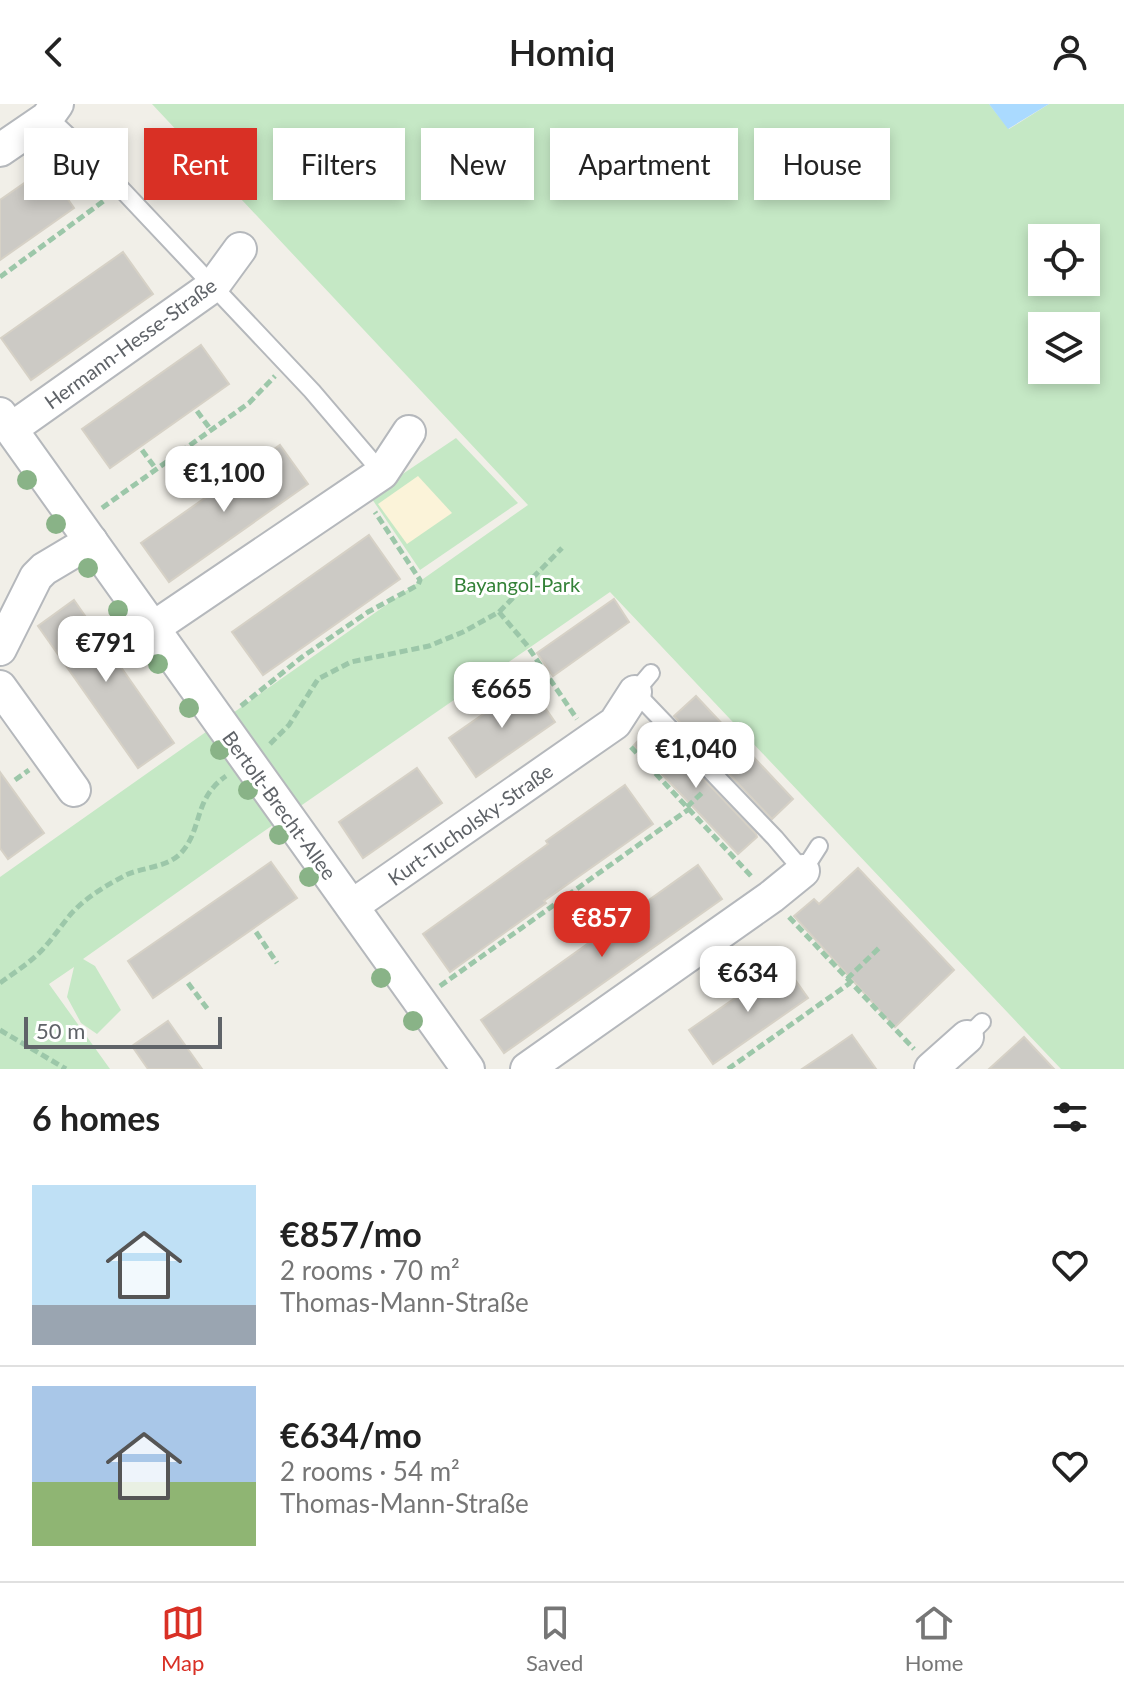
<!DOCTYPE html>
<meta charset="utf-8">
<style>
body{margin:0;font-family:Lato,sans-serif;background:#f2f2f2;color:#222;height:100vh;display:flex;flex-direction:column;font-size:30px;white-space:nowrap}
*{box-sizing:border-box;margin:0}
p{font-size:26px;color:#767676}
.icon{flex:none;width:44px;height:44px;fill:none;stroke:currentColor;stroke-width:2;stroke-linecap:round;stroke-linejoin:round}
.map{position:relative;height:965px;overflow:hidden}
.drawer{display:flex;flex-direction:column;background:#fff;flex:1}
.drawer>*{flex:none}
.top-card{position:absolute;left:24px;top:24px;width:1076px;height:72px;display:flex;gap:16px}
.fabs{position:absolute;left:1028px;top:120px;display:grid;gap:16px}
.fabs a{display:grid;place-items:center;width:72px;height:72px;border-radius:0px;background:#fff;box-shadow:0 4px 12px #0003;font-size:40px}
.scale{position:absolute;left:24px;bottom:20px;width:198px;box-sizing:border-box;padding-left:8px;border:4px solid #5f6368;border-top:0;font-size:22px;line-height:28px;white-space:nowrap;color:#5f6368;-webkit-text-stroke:6px #fff;paint-order:stroke}
.price{position:absolute;translate:-50% -68px;padding:0 18px;border-radius:16px;background:#fff;color:#222;font-size:26px;line-height:52px;filter:drop-shadow(0 2px 4px #0008)}
.price::after{content:'';position:absolute;left:50%;top:48px;width:24px;height:18px;margin-left:-12px;background:inherit;clip-path:polygon(0 0,100% 0,50% 100%)}
.price.on{background:#d93025;color:#fff}
ul{padding:0;list-style:none}
li{display:flex;align-items:center;gap:24px;height:200px;padding:0 32px}
li+li{border-top:2px solid #e0e0e0}
li span{display:grid;place-items:center;flex:none;width:224px;height:160px;border-radius:0px;color:#555}
li>.icon{margin-inline-start:auto}
span .icon{width:96px;height:96px;fill:#fffc;stroke-width:1}
li b{font-size:34px}
h2{display:flex;justify-content:space-between;align-items:center;height:96px;padding:0 32px;font-size:34px}
.tag{padding:0 28px;border-radius:0px;background:#fff;box-shadow:0 4px 12px #0003;font-size:28px;line-height:72px}
.tag.on{background:#d93025;color:#fff}
header{display:flex;justify-content:space-between;align-items:center;height:104px;padding:0 32px;background:#fff;font-size:36px;font-weight:600}
.menu{display:flex;justify-content:space-around;align-items:center;height:112px;border-top:2px solid #e0e0e0;background:#fff;font-size:22px;color:#767676}
.menu a{display:grid;justify-items:center;gap:4px}
.menu .on{color:#d93025}
.map>svg:first-child{display:block}
.green{fill:#c5e8c5;fill-rule:evenodd}
.sand{fill:#fbf3d9}
.water{fill:#aadaff}
.building{fill:#cccac5;stroke:#d6d1c6;stroke-width:2}
.lines{fill:none;stroke-linecap:round;stroke-linejoin:round}
.service-casing{stroke:#b5b8bc;stroke-width:20}
.minor-casing{stroke:#b5b8bc;stroke-width:36}
.path{stroke:#9cc7a9;stroke-width:5;stroke-dasharray:8 4;stroke-linecap:butt}
.service{stroke:#fff;stroke-width:16}
.minor{stroke:#fff;stroke-width:32}
.tree{fill:#89b387}
.labels{text-anchor:middle;dominant-baseline:central;stroke-width:6;stroke-linejoin:round;paint-order:stroke}
.street-label{font-size:20px;fill:#5f6368;stroke:#fff}
.park-label{font-size:20px;fill:#348238;stroke:#fff}
</style>
<header><svg class="icon" aria-label="back" viewBox="0 0 24 24"><path d="M15 5l-7 7 7 7"/></svg>Homiq<svg class="icon" aria-label="person" viewBox="0 0 24 24"><circle cx="12" cy="8" r="4"/><path d="M4 21q1-7 8-7t8 7"/></svg></header>
<div class="map">
<svg width="1124" height="965" viewBox="0 0 1124 965">
<rect width="100%" height="100%" fill="#f1efe8"/>
<g class="green">
<path d="M152,0H989L1009,25L1049,0H1124V965H1061L610,488L260,730L83,855L95,862L121,906L97,930L81,919L67,893L74,863L49,880L110,965H0V773L528,401ZM1042,134H1086V178H1042ZM1042,222H1086V266H1042Z"/>
<path d="M456,334L518,399L420,466L370,392Z"/>
</g>
<path class="sand" d="M418,372L452,409L407,440L378,400Z"/>
<path class="water" d="M989,0H1049L1008,25Z"/>
<g class="building">
<path d="M46,64L74,104L0,156V96Z"/>
<path d="M123,148L153,190L31,276L1,234Z"/>
<path d="M201,241L229,280L110,364L82,325Z"/>
<path d="M280,341L308,380L169,478L141,439Z"/>
<path d="M369,431L400,475L263,571L232,528Z"/>
<path d="M614,495L629,518L553,572L537,549Z"/>
<path d="M74,496L174,639L138,664L38,522Z"/>
<path d="M528,579L555,618L476,673L449,634Z"/>
<path d="M696,592L793,695L772,715L674,612Z"/>
<path d="M653,622L756,730L757,733L738,750L634,641Z"/>
<path d="M417,664L442,699L363,754L339,718Z"/>
<path d="M0,668L44,729L8,755L0,744Z"/>
<path d="M625,681L653,720L544,797L546,799L450,868L423,830L548,740L546,737Z"/>
<path d="M271,758L297,794L153,894L128,857Z"/>
<path d="M698,761L722,795L504,949L481,916Z"/>
<path d="M858,764L954,866L895,923L794,812L814,795L819,800Z"/>
<path d="M784,860L808,894L713,960L689,926Z"/>
<path d="M168,917L202,965H148L132,942Z"/>
<path d="M852,931L876,965H802L833,944Z"/>
<path d="M1024,933L1054,965H989Z"/>
</g>
<g class="lines">
<defs>
<g id="service">
<path d="M44,9L95,57L312,287L382,369"/>
<path d="M651,569L635,588L775,734L803,767L819,742"/>
<path d="M967,933L982,918"/>
</g>
<g id="minor">
<path d="M0,46L47,14L57,0"/>
<path d="M0,310L468,965"/>
<path d="M11,325L213,182L240,145"/>
<path d="M153,524L382,369L409,328"/>
<path d="M0,545L36,473L44,465L91,437"/>
<path d="M0,583L74,686"/>
<path d="M352,802L615,619L635,588"/>
<path d="M527,965L771,793L803,767"/>
<path d="M931,965L967,933"/>
</g>
</defs>
<use href="#service" class="service-casing"/>
<use href="#minor" class="minor-casing"/>
<g class="path">
<path d="M0,173L105,96"/>
<path d="M197,307L211,326"/>
<path d="M142,346L156,365"/>
<path d="M102,404L249,299L275,272"/>
<path d="M499,508L526,540L577,615"/>
<path d="M241,602L302,553L368,508L418,481L420,476L375,408"/>
<path d="M270,640L289,621L318,575L351,558L429,542L463,528L499,508L562,444"/>
<path d="M631,643L752,773"/>
<path d="M15,676L29,666"/>
<path d="M687,703L704,687"/>
<path d="M789,813L914,945"/>
<path d="M256,828L277,859"/>
<path d="M847,875L879,844"/>
<path d="M0,879C15,868 31,858 43,845C53,834 61,822 70,811C85,794 105,782 124,772C141,763 167,764 181,749C203,725 193,695 226,672"/>
<path d="M188,879L209,907"/>
<path d="M440,882L689,705"/>
<path d="M0,926L66,965"/>
<path d="M728,965L850,879"/>
</g>
<use href="#service" class="service"/>
<use href="#minor" class="minor"/>
</g>
<g class="tree">
<circle cx="27" cy="376" r="10"/>
<circle cx="56" cy="420" r="10"/>
<circle cx="88" cy="464" r="10"/>
<circle cx="118" cy="506" r="10"/>
<circle cx="158" cy="560" r="10"/>
<circle cx="189" cy="604" r="10"/>
<circle cx="220" cy="646" r="10"/>
<circle cx="248" cy="686" r="10"/>
<circle cx="279" cy="731" r="10"/>
<circle cx="309" cy="773" r="10"/>
<circle cx="381" cy="874" r="10"/>
<circle cx="413" cy="917" r="10"/>
</g>
<g class="labels">
<g class="street-label">
<text transform="translate(130 239) rotate(-36)">Hermann-Hesse-Straße</text>
<text transform="translate(280 701) rotate(54)">Bertolt-Brecht-Allee</text>
<text transform="translate(470 720) rotate(-35)">Kurt-Tucholsky-Straße</text>
</g>
<g class="park-label">
<text x="517" y="480">Bayangol-Park</text>
</g>
</g>
</svg>
<div class="fabs">
<a><svg class="icon" aria-label="locate" viewBox="0 0 24 24"><circle cx="12" cy="12" r="6"/><path d="M12 2v4M12 18v4M2 12h4M18 12h4"/></svg></a>
<a><svg class="icon" aria-label="layers" viewBox="0 0 24 24"><path d="M12 4l9 5-9 5-9-5zM3 14l9 5 9-5"/></svg></a>
</div>
<div class="scale">50 m</div>
<b class="price" style="left:224px;top:410px">€1,100</b>
<b class="price" style="left:106px;top:580px">€791</b>
<b class="price" style="left:502px;top:626px">€665</b>
<b class="price" style="left:696px;top:686px">€1,040</b>
<b class="price on" style="left:602px;top:855px">€857</b>
<b class="price" style="left:748px;top:910px">€634</b>
<div class="top-card">
<a class="tag">Buy</a>
<a class="tag on">Rent</a>
<a class="tag">Filters</a>
<a class="tag">New</a>
<a class="tag">Apartment</a>
<a class="tag">House</a>
</div>
</div>
<section class="drawer">
<h2>6 homes<svg class="icon" aria-label="filters" viewBox="0 0 24 24"><path d="M4 7h16M4 17h16"/><circle cx="9" cy="7" r="2"/><circle cx="15" cy="17" r="2"/></svg></h2>
<ul>
<li><span style="background:linear-gradient(#bfe0f5 75%,#9aa5b1 0)"><svg class="icon" aria-label="home" viewBox="0 0 24 24"><path d="M3 11l9-7 9 7M6 9v11h12V9"/></svg></span><div><b>€857/mo</b><p>2 rooms · 70 m²</p><p>Thomas-Mann-Straße</p></div><svg class="icon" aria-label="heart" viewBox="0 0 24 24"><path d="M12 20l-8-8c-3-5 5-10 8-4 3-6 11-1 8 4z"/></svg></li>
<li><span style="background:linear-gradient(#a9c7e8 60%,#8fb573 0)"><svg class="icon" aria-label="home" viewBox="0 0 24 24"><path d="M3 11l9-7 9 7M6 9v11h12V9"/></svg></span><div><b>€634/mo</b><p>2 rooms · 54 m²</p><p>Thomas-Mann-Straße</p></div><svg class="icon" aria-label="heart" viewBox="0 0 24 24"><path d="M12 20l-8-8c-3-5 5-10 8-4 3-6 11-1 8 4z"/></svg></li>
</ul>
</section>
<nav class="menu">
<a class="on"><svg class="icon" aria-label="map" viewBox="0 0 24 24"><path d="M3 6l6-2 6 2 6-2v14l-6 2-6-2-6 2zM9 4v14M15 6v14"/></svg>Map</a>
<a><svg class="icon" aria-label="saved" viewBox="0 0 24 24"><path d="M7 4h10v16l-5-4-5 4z"/></svg>Saved</a>
<a><svg class="icon" aria-label="home" viewBox="0 0 24 24"><path d="M3 11l9-7 9 7M6 9v11h12V9"/></svg>Home</a>
</nav>
